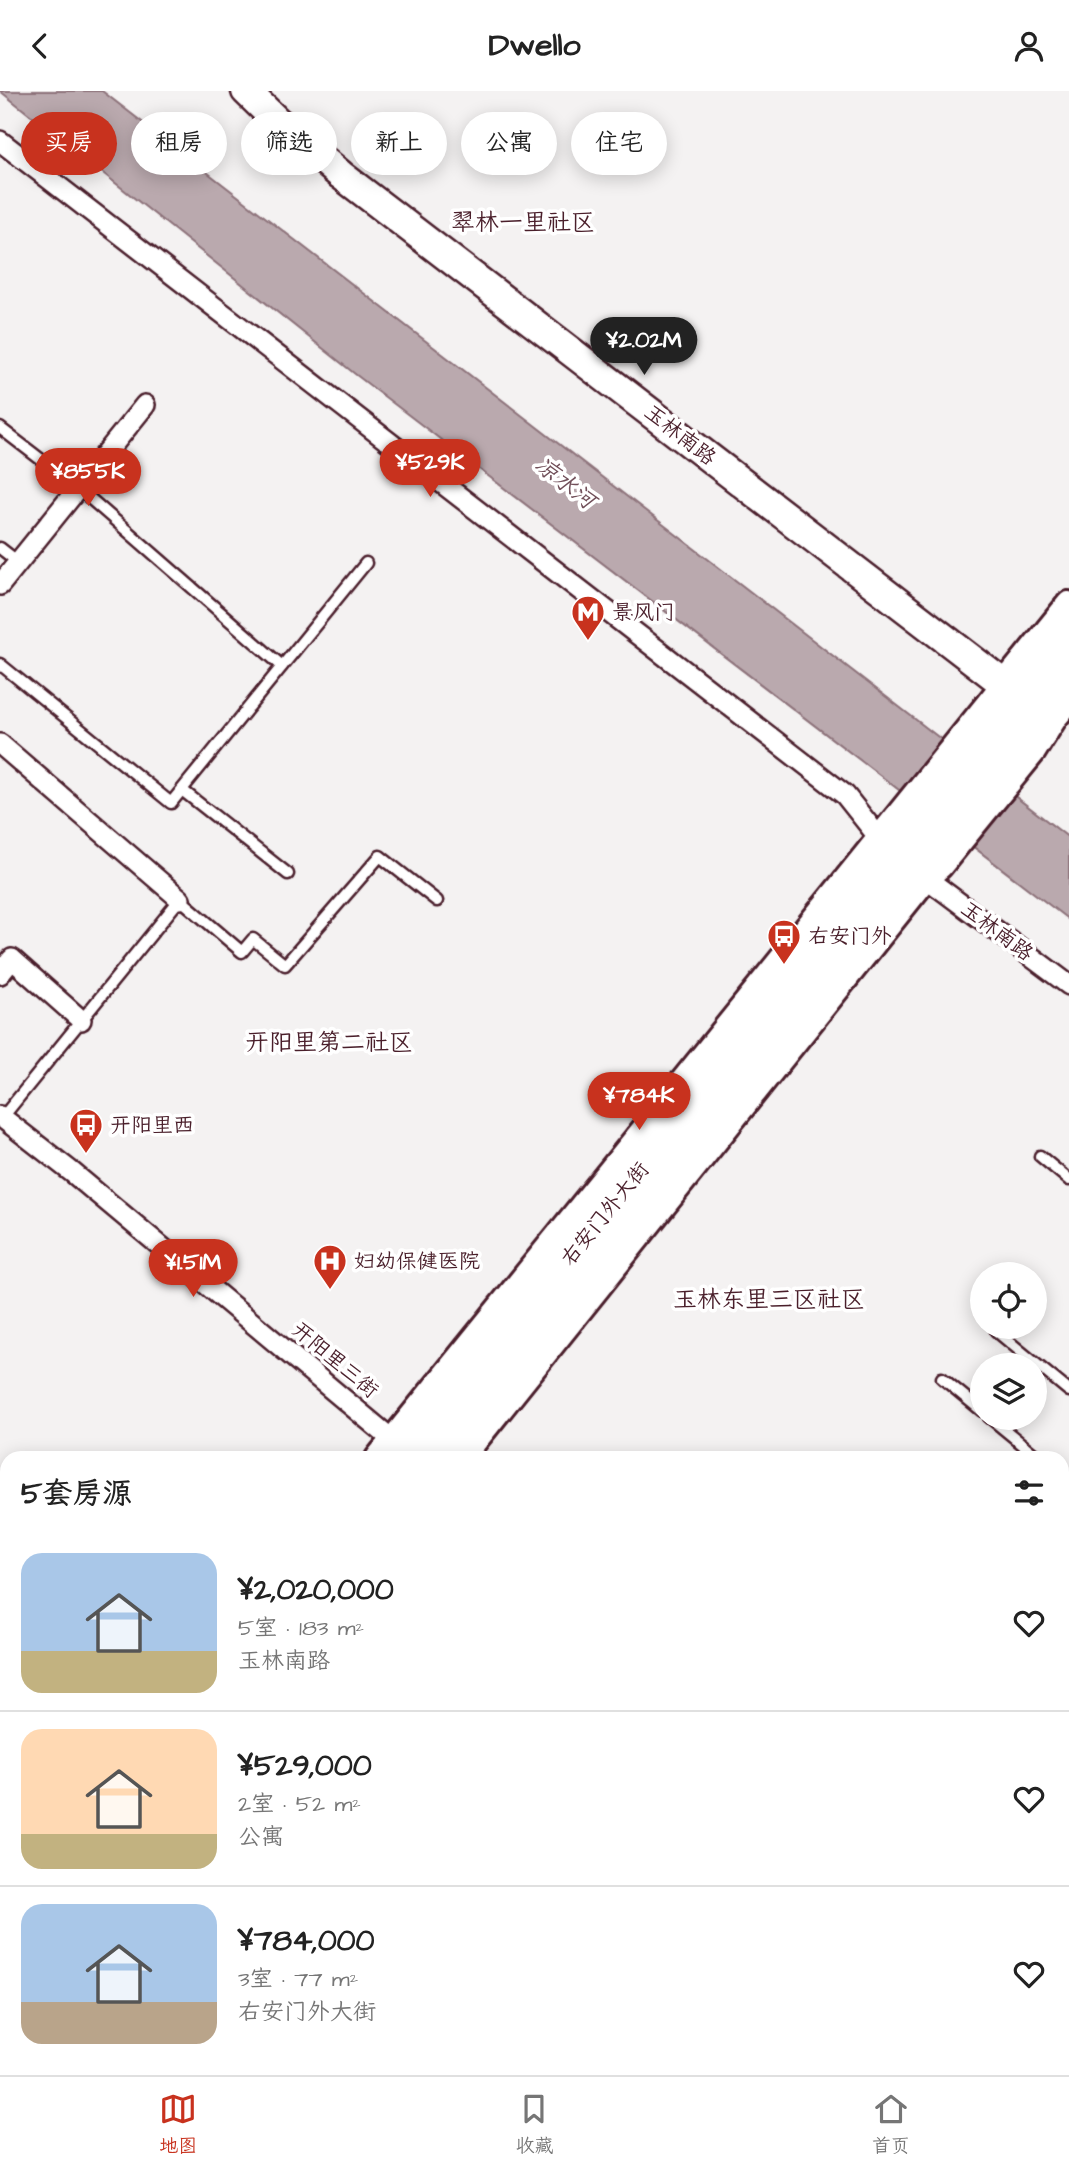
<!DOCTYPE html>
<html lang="zh">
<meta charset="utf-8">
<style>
body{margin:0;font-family:"Architects Daughter","LXGW WenKai TC",sans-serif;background:#f2f2f2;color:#222;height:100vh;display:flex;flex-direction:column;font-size:26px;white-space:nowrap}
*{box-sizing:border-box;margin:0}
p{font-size:23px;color:#767676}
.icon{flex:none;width:38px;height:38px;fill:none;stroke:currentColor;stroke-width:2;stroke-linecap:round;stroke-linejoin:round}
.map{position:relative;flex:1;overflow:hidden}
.sheet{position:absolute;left:0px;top:1360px;width:1069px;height:625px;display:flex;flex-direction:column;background:#fff;border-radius:21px 21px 0 0;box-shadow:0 4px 18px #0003}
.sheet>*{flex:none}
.hud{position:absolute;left:21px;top:21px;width:700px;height:63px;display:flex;gap:14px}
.controls{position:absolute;left:970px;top:1171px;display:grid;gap:14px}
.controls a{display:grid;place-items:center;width:77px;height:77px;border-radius:50%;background:#fff;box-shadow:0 4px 18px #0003;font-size:35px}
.price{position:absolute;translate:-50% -60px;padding:0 16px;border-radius:24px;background:#c8321e;color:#fff;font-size:23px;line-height:46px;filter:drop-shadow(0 2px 4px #0008)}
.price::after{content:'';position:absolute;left:50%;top:42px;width:21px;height:16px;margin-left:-10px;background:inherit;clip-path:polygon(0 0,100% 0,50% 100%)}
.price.current{background:#222;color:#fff}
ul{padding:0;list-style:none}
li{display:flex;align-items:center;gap:21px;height:175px;padding:0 21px}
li+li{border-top:2px solid #e0e0e0}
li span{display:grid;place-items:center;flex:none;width:196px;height:140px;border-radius:21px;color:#555}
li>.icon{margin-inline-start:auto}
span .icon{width:84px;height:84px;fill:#fffc;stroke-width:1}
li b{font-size:30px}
h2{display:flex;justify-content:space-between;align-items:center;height:84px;padding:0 21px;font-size:30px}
.tag{padding:0 24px;border-radius:32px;background:#fff;box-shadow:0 4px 18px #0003;font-size:24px;line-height:63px}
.tag.current{background:#c8321e;color:#fff}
header{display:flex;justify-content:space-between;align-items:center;height:91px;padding:0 21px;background:#fff;font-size:32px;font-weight:700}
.menu{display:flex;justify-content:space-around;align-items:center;height:98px;border-top:2px solid #e0e0e0;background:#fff;font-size:19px;color:#767676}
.menu a{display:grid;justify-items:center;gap:4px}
.menu .current{color:#c8321e}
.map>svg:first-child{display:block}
.water{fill:#baa9ae;stroke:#8d727a;stroke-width:2}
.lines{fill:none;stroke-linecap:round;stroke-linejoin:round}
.service-casing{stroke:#4a1f2b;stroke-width:15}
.minor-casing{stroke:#4a1f2b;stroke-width:24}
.tertiary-casing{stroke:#4a1f2b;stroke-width:30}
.secondary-casing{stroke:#4a1f2b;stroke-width:33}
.service{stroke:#fff;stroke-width:10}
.minor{stroke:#fff;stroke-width:19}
.tertiary{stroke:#fff;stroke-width:24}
.secondary{stroke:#fff;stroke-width:28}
.labels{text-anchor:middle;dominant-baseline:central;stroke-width:7;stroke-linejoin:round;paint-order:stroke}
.street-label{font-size:21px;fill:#4a1f2b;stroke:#fff}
.poi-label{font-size:21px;fill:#4a1f2b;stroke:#fff;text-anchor:start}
.water-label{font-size:23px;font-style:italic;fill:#714f59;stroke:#fff}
.quarter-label{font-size:24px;fill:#4a1f2b;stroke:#fff}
</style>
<header><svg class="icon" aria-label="back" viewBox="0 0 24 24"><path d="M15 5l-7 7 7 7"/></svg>Dwello<svg class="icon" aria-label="person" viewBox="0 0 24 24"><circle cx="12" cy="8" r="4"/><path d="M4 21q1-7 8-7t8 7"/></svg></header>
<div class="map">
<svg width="1069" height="1984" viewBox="0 0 1069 1984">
<rect width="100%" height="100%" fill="#f4f2f2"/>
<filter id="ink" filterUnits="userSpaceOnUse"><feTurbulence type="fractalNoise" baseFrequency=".0143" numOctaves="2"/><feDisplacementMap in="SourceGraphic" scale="14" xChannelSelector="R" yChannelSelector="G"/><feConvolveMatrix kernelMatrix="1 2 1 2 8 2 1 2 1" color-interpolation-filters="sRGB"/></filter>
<g filter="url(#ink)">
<path class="water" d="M0,0H102L1069,747V829L355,283Z"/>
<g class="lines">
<defs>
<g id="service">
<path d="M0,337L78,397L282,575"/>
<path d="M0,457L18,471"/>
<path d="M0,573L171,712L366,472"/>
<path d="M182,699L288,783"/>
<path d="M2,1027L180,808L242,861L253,848L285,874L380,765L437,810"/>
<path d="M1040,1065L1069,1089"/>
<path d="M996,1240L1069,1300"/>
<path d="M942,1287L982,1320"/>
<path d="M989,1326L1039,1367"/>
<path d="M1062,1386L1069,1392"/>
<path d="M1062,1531L1069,1536"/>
</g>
<g id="minor">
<path d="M0,50L845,704L880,748"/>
<path d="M0,494L145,314"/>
<path d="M0,653L180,808"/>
<path d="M926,787L1069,894"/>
<path d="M0,883L12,868L81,929"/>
<path d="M0,1025L73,1082L401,1356"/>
<path d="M0,1503L7,1509"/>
<path d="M1062,1679L1069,1671"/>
<path d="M595,1978L603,1984"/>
</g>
<g id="tertiary">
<path d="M378,1367L1069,513"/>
<path d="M461,1367L926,787L940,775L1033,661L1055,626L1069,610"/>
<path d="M0,1837L7,1829"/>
<path d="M0,1930L7,1922"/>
</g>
<g id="secondary">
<path d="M246,0L278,31L341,84L1004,593L1021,602"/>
<path d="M409,1367L1021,602L1069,545"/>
<path d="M436,1367L924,762L1069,578"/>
<path d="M0,1869L7,1860"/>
<path d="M0,1904L7,1896"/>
</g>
</defs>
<use href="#service" class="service-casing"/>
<use href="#minor" class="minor-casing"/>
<use href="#tertiary" class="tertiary-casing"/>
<use href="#secondary" class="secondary-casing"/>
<use href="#service" class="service"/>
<use href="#minor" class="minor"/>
<use href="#tertiary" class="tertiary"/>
<use href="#secondary" class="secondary"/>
</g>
</g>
<defs>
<symbol id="metro-pin" viewBox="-11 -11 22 30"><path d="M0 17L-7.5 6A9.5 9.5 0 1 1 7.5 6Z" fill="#c8321e" stroke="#fff"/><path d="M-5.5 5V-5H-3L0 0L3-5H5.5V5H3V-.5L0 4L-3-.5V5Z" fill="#fff"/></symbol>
<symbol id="bus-pin" viewBox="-11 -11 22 30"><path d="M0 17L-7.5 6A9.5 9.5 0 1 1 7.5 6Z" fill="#c8321e" stroke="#fff"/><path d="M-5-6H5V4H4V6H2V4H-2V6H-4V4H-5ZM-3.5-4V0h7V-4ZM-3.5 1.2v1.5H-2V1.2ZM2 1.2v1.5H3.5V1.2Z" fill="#fff"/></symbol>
<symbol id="hospital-pin" viewBox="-11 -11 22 30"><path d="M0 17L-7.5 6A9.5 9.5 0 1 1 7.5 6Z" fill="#c8321e" stroke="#fff"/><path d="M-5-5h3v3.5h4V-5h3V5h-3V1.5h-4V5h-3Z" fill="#fff"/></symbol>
</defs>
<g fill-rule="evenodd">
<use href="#metro-pin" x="569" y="502" width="38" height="52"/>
<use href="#bus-pin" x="765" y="826" width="38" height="52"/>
<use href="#bus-pin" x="67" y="1015" width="38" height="52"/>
<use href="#hospital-pin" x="311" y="1151" width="38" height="52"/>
</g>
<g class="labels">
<g class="street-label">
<text transform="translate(680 344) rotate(38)">玉林南路</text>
<text transform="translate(997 840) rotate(37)">玉林南路</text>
<text transform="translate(605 1123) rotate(-51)">右安门外大街</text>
<text transform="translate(335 1269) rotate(40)">开阳里三街</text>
</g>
<g class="poi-label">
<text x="612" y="521">景风门</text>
<text x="808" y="845">右安门外</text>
<text x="110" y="1034">开阳里西</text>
<text x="354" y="1170">妇幼保健医院</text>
</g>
<g class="water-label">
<text transform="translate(565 392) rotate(38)">凉水河</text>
</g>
<g class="quarter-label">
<text x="523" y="132">翠林一里社区</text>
<text x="329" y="952">开阳里第二社区</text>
<text x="769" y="1209">玉林东里三区社区</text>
</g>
</g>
</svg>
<div class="controls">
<a><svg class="icon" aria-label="locate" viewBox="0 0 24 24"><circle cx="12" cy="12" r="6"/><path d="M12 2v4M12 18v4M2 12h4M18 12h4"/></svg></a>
<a><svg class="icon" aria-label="layers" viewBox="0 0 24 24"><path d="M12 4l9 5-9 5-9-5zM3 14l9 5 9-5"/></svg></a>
</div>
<b class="price current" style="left:644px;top:286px">¥2.02M</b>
<b class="price" style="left:430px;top:408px">¥529K</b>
<b class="price" style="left:88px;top:417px">¥855K</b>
<b class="price" style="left:639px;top:1041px">¥784K</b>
<b class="price" style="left:193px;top:1208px">¥1.51M</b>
<div class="hud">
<a class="tag current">买房</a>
<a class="tag">租房</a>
<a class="tag">筛选</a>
<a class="tag">新上</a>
<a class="tag">公寓</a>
<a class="tag">住宅</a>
</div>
<section class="sheet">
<h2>5套房源<svg class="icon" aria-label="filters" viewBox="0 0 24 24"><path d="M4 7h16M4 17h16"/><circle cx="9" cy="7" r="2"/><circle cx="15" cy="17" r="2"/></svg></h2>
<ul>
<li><span style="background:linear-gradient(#a9c7e8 70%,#c2b280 0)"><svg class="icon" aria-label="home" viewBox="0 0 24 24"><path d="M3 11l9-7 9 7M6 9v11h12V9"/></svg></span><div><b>¥2,020,000</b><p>5室 · 183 m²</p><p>玉林南路</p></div><svg class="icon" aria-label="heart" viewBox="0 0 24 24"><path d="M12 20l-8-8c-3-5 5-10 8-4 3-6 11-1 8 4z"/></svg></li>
<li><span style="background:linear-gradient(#ffd9b3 75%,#c2b280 0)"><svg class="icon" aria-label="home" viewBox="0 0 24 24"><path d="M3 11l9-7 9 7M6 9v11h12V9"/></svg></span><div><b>¥529,000</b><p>2室 · 52 m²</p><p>公寓</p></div><svg class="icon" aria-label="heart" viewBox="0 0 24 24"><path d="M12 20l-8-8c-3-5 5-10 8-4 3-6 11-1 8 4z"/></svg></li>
<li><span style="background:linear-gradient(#a9c7e8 70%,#b9a48a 0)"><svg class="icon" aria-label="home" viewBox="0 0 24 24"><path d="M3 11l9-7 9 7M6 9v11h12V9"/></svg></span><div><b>¥784,000</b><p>3室 · 77 m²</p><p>右安门外大街</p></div><svg class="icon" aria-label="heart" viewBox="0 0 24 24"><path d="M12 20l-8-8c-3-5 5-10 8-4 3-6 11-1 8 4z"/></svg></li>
</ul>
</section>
</div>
<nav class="menu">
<a class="current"><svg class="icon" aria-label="map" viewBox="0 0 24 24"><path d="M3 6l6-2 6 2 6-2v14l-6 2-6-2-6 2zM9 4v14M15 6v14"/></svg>地图</a>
<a><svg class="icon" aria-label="saved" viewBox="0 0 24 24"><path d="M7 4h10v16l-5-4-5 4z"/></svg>收藏</a>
<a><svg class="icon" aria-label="home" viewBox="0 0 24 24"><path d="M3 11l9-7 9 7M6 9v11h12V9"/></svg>首页</a>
</nav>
